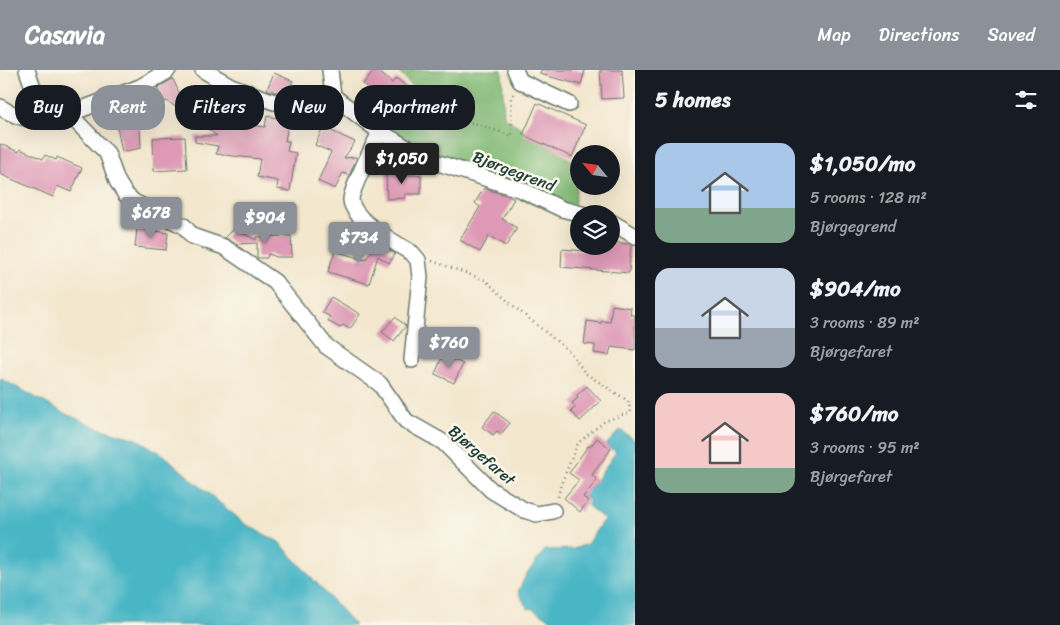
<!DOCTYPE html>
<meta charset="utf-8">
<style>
body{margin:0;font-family:Sriracha,sans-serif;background:#20242c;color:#f1f3f6;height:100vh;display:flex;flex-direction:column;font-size:19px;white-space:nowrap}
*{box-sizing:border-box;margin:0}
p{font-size:16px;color:#9ea1a6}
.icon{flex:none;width:28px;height:28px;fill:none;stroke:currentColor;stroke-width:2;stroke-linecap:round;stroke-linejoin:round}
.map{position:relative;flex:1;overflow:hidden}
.sheet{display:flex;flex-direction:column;background:#171b24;width:425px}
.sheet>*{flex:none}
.hud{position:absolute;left:15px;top:15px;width:475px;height:45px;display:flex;gap:10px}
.needle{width:32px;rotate:299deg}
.controls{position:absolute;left:570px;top:75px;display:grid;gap:10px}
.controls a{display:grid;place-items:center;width:50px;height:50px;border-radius:50%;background:#171b24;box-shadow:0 5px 20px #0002;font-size:25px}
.price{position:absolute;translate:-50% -42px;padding:0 11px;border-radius:5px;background:#8c9099;color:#fff;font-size:16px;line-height:32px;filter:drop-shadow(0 1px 2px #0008)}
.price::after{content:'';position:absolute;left:50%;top:30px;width:15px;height:11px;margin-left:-8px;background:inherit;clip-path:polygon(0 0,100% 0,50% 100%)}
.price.current{background:#222;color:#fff}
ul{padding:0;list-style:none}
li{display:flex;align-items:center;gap:15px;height:125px;padding:0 20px}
li span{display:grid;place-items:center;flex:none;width:140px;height:100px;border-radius:15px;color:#555}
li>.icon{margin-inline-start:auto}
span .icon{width:60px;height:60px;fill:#fffc;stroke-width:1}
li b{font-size:21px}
h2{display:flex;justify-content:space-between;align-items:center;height:60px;padding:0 20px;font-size:21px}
.chip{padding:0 18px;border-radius:20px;background:#171b24;box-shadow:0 5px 20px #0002;font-size:18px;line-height:45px}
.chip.current{background:#8c9099;color:#fff}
header{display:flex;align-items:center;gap:30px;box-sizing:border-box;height:70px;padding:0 25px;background:#8c9099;color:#fff}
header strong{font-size:24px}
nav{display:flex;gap:28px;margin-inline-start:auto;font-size:18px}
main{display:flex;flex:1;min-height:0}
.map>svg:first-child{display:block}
.forest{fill:#84bc78;stroke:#527c56}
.water{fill:#4ab6c6;stroke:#347a7d}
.building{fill:#dd99b5}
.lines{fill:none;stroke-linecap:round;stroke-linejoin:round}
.minor-casing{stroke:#69786a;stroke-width:18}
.path{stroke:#69786a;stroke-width:2.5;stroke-dasharray:1 4;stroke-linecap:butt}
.minor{stroke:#fff;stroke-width:15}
.labels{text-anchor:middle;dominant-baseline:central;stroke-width:5;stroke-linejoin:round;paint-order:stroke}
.street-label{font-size:16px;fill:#1f3d34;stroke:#fbf7ec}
</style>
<header>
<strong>Casavia</strong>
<nav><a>Map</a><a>Directions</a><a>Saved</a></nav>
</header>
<main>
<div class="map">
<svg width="635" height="555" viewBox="0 0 635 555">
<rect width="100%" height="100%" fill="#fbf7ec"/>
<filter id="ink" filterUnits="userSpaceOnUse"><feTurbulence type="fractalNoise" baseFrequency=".02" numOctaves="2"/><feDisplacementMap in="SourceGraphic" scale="10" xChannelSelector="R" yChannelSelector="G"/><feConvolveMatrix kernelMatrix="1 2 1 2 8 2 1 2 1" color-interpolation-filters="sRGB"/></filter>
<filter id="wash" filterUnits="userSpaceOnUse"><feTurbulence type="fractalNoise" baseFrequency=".0096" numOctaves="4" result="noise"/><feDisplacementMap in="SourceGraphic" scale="20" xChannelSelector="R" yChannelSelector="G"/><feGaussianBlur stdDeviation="1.12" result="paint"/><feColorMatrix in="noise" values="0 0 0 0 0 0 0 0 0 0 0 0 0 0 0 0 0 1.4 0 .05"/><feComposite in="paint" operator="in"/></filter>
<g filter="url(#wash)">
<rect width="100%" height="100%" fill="#f3e7ce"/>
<path class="forest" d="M396,0H502L504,47L579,95L573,146L528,132L471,108L385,62L391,40L424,28Z"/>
<g class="water">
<path d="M0,308L66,344L101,359L137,369L164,385L189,407L245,454L279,472L355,555H0Z"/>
<path d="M620,360L635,370V555H554L556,552L531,538L528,539L518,522L526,505L545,480L573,479L587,474L604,449L587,435L590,431L580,424L590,419L616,382L606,375Z"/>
</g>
<g id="blocks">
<g class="building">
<path d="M375,0H377L392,13L396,8L408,18L393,34L382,24L379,28L363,14Z"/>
<path d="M541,0H585L581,15L540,4Z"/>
<path d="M600,0H622L624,28L602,29Z"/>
<path d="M274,3L293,11L288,21L275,22L267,19Z"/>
<path d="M173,9L190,47L167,31L163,33L157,18Z"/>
<path d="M212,18L230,27L220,50L265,57L267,46L289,50L285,71H289L287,81L296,83L290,121L277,119L278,111L257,107L260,89L216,84L218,76L195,72V66H217L197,51Z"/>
<path d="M130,33L131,38L139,36L141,78L122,82L113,37Z"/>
<path d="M537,33L586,55L572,87L523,65Z"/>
<path d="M323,57L355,72L344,88L357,87L350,103L348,105L343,103L335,119L318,111L331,82L315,75Z"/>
<path d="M185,67L187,99L154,101L153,68Z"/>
<path d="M0,74L19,82L20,79L43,89L45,85L56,90L57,87L82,98L71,122L57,116L53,127L0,104Z"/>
<path d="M386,101H404V105H421V124H405V128L387,129Z"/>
<path d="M484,118L498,123L507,125L514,129L502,149L517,158L506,176L489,166L480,182L460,170L480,137L475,133Z"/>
<path d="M340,156L354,164L346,177L333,170Z"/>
<path d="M137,158L168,163L166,180L135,177Z"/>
<path d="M234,159L256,170V167L291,166L292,187H277L268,184L267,188H257V173L236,174L225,168Z"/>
<path d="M611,172L631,174L629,203L561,197L562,179L585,181V176H611Z"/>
<path d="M377,173L395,184L389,193L378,186L369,214L328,202L335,181L365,190Z"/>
<path d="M331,227L360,244L350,259L343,255L340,258L328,251L330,247L322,242Z"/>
<path d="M612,235L631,238L630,245H635V280L611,277L609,285L594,283L595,275L584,274L587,251L601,253L602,251L610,252Z"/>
<path d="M395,247L406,256L394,271L382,262Z"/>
<path d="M443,285L463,294L454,313L435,304Z"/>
<path d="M587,316L601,331L580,351L571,341L576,337L572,333L578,328L576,326Z"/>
<path d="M494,341L510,353L501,364L497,361L493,365L482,357Z"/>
<path d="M597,368L611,379L592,405L597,410L583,427L588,431L580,442L564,428L579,410L569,403L588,376L590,377Z"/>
</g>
</g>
</g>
<g filter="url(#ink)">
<use href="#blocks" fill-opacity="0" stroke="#69786a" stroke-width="1"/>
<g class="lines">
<defs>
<g id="minor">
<path d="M27,0L44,49"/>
<path d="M203,0L231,16L274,32L333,26L380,62L426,89L522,120L562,139L582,144"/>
<path d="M330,0L333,26"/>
<path d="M515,0L520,11L569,34"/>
<path d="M0,37C26,54 40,49 69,44L107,83L117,111L125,124L134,132L184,156L192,166L224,177L275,212L326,276L380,314L406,351L443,372L491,420L524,440L537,444L553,441"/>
<path d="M69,44L140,17L166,2L168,0"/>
<path d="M380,62C374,75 351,119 351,130C353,151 396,173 412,183L418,190L420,207L412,290"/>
<path d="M611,152L635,166"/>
</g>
</defs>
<use href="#minor" class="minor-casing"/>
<g class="path">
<path d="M374,36L400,49L475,53L512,66L511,28L514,23"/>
<path d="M432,191L485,210L511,234L570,282L585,303L628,331L631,342L605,351L578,373L561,414L558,427"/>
</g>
<use href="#minor" class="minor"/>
</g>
</g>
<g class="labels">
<g class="street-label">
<text transform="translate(514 101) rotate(21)">Bjørgegrend</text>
<text transform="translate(482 385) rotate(41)">Bjørgefaret</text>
</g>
</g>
</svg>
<div class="controls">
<a><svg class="needle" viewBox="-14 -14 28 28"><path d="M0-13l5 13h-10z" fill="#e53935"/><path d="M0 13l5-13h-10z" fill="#9ea1a6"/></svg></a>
<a><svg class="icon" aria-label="layers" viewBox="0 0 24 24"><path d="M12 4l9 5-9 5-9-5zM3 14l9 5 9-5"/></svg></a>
</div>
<b class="price current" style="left:402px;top:115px">$1,050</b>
<b class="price" style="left:151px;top:169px">$678</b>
<b class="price" style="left:265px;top:174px">$904</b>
<b class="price" style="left:359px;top:194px">$734</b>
<b class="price" style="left:449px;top:299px">$760</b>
<div class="hud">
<a class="chip">Buy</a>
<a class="chip current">Rent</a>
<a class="chip">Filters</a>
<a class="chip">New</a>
<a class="chip">Apartment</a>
</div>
</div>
<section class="sheet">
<h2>5 homes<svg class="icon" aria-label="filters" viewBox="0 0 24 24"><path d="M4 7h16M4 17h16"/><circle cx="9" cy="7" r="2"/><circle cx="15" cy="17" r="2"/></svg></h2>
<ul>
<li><span style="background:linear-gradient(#a9c7e8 65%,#7fa58c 0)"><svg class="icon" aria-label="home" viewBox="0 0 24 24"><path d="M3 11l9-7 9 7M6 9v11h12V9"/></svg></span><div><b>$1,050/mo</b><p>5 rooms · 128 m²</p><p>Bjørgegrend</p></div></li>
<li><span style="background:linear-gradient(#c9d6e8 60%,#9aa5b1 0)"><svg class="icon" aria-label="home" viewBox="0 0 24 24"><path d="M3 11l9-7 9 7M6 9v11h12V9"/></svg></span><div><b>$904/mo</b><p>3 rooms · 89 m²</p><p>Bjørgefaret</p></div></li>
<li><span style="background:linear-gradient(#f6c9c9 75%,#7fa58c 0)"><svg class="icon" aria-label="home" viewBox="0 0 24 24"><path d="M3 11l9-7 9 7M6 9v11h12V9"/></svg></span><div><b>$760/mo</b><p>3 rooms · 95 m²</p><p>Bjørgefaret</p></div></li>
</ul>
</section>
</main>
